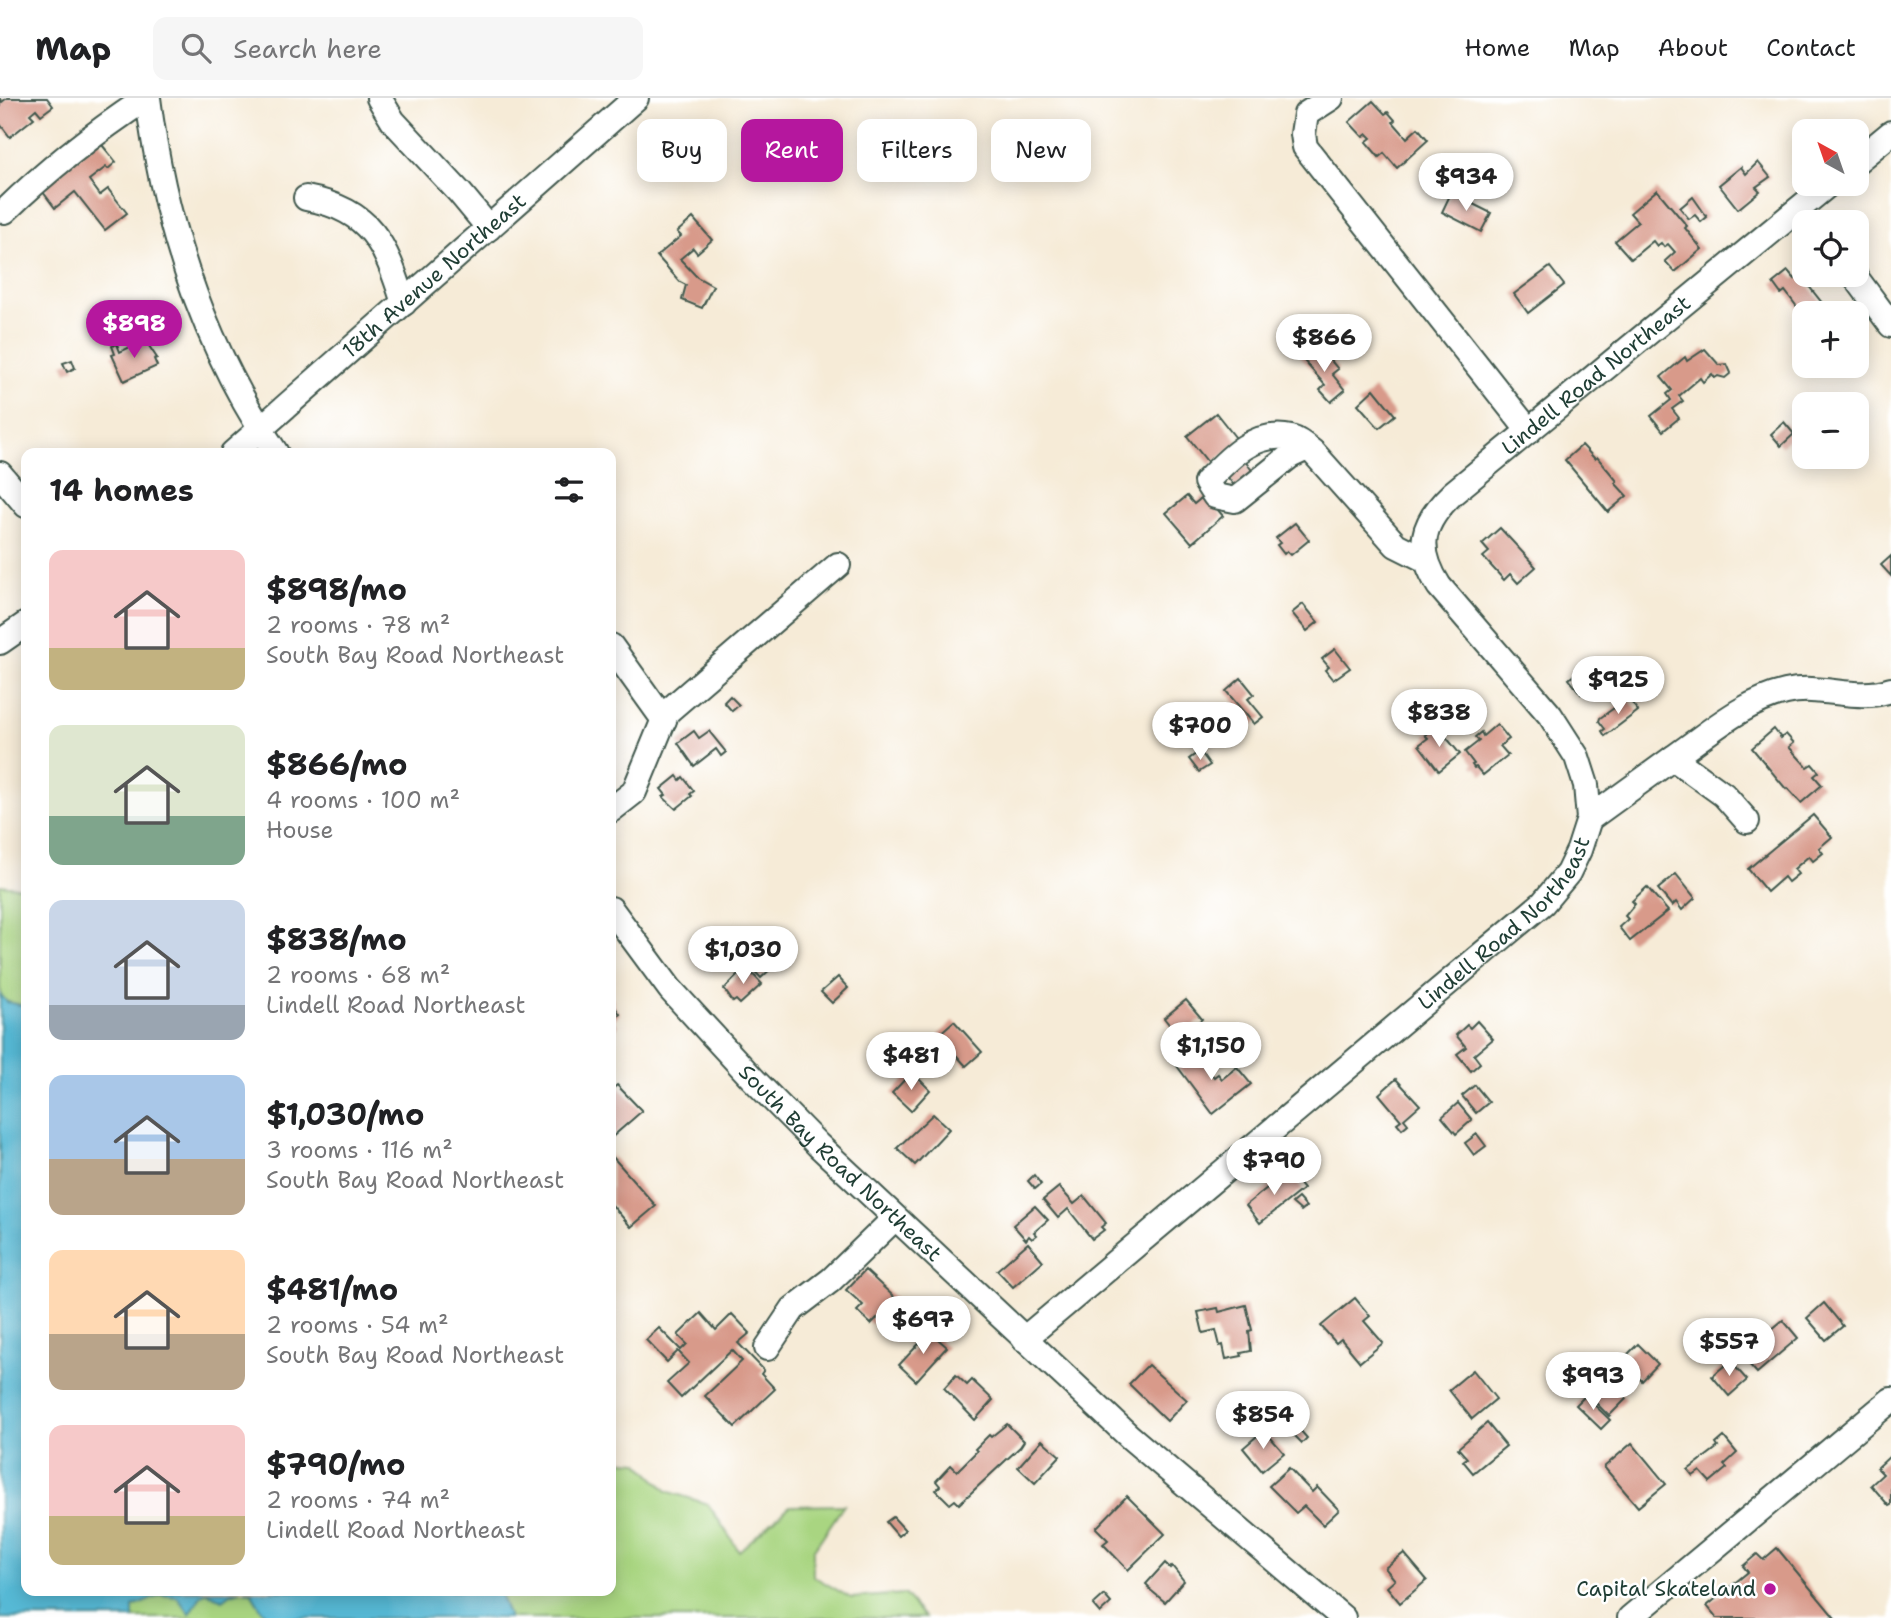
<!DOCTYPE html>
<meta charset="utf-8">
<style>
body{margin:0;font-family:"Shantell Sans",sans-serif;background:#f6f6f6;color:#202124;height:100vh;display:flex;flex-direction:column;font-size:26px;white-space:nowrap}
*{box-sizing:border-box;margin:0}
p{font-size:23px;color:#757577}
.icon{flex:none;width:38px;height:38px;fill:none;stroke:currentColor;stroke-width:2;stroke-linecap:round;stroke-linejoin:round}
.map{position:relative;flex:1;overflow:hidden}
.panel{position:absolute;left:21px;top:350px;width:595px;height:1148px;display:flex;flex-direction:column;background:#fff;border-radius:14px;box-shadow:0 4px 18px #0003}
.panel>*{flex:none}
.top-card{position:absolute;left:637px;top:21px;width:665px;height:63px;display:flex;gap:14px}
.needle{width:46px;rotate:320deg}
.tools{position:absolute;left:1792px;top:21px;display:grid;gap:14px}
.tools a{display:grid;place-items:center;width:77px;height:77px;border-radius:14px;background:#fff;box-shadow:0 4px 18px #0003;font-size:35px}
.price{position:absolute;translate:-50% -60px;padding:0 16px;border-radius:24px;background:#fff;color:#222;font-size:23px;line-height:46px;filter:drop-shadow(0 2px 4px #0008)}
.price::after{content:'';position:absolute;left:50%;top:42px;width:21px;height:16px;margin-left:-10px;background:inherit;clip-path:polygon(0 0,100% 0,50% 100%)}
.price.active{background:#b5179e;color:#fff}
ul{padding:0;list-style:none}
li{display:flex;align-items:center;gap:21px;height:175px;padding:0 28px}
li span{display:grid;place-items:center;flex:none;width:196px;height:140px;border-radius:14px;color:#555}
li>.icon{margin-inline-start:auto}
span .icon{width:84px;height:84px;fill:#fffc;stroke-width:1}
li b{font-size:30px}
h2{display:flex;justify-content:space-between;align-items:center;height:84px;padding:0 28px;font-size:30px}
.chip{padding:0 24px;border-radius:14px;background:#fff;box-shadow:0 4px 18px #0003;font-size:24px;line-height:63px}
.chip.active{background:#b5179e;color:#fff}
header{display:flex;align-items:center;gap:42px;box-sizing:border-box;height:98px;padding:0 35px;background:#fff;border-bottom:2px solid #e0e0e0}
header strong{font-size:33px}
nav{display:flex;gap:38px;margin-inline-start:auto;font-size:24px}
.search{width:490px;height:63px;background:#f6f6f6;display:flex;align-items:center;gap:18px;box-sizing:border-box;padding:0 24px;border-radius:14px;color:#757577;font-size:26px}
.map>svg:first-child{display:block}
.green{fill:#a9d581;stroke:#64895a;stroke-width:2}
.water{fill:#57b9d5;stroke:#3b7b84;stroke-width:2}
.building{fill:#d89a8a}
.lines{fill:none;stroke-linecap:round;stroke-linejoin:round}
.minor-casing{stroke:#3f574c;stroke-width:28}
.minor{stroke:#fff;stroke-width:24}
.poi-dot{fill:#b5179e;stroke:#fff;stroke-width:2.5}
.labels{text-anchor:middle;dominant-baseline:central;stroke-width:5;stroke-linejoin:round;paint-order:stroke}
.street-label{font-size:21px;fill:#1f3d34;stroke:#fff}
.poi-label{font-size:21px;fill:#1f3d34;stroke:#fff;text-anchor:end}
</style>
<header>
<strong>Map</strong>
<div class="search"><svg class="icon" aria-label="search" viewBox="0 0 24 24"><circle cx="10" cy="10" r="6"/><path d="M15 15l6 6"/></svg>Search here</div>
<nav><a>Home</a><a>Map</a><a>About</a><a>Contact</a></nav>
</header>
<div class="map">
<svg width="1891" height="1520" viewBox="0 0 1891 1520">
<rect width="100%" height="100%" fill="#fff"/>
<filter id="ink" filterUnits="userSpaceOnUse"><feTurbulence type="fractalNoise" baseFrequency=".0143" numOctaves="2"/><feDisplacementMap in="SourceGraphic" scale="14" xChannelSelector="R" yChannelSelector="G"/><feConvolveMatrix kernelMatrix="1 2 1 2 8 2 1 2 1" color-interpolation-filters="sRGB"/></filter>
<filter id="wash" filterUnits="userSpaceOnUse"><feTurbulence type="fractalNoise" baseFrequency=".00686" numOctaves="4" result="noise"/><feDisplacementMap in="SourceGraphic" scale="28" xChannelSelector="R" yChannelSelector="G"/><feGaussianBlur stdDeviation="1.57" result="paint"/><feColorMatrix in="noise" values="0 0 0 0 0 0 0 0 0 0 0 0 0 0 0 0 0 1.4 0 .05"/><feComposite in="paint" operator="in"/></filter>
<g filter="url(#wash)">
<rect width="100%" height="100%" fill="#f6ebd7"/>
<g class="green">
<path d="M0,787L26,790V908L7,904L0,896Z"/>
<path d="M611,1362L638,1364L667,1393L708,1406L739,1453L790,1408L844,1407L813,1453V1478L851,1500L904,1496L925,1520H509L499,1493H611Z"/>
<path d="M243,1493L251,1494L262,1512L271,1520H133V1509C141,1505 150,1499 160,1498C176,1496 192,1502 207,1494L215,1497Z"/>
</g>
<g class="water">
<path d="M0,896L7,904L26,908V1493H240L231,1496L223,1502L207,1494L201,1498L190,1516L177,1499L162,1497L133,1509V1520H0Z"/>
<path d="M243,1493H499L509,1520H271L262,1512L251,1494Z"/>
</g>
<g id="blocks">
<g class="building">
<path d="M7,0H47L53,8L41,17L36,11L30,16L34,20L10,39L0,26V1L2,4Z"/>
<path d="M1373,3L1385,16L1388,14L1395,22L1393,24L1407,40L1418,30L1428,42L1397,70L1384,55L1379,59L1366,44L1371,40L1367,36L1363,39L1349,24Z"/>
<path d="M98,42L116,64L108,71L106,69L89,82L100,97L108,91L127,115L105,132L75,94L55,110L43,94L47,91L45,88Z"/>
<path d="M1758,64L1770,79L1756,89L1760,93L1738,111L1719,87L1741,69L1746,76Z"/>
<path d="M1657,92L1687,128L1685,130L1702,151L1675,174L1665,163L1675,154L1668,146L1664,149L1661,145L1657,148L1653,143L1631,161L1615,143L1638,124L1630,115Z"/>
<path d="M1451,95L1491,115L1481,134L1442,114Z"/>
<path d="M1693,99L1707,119L1701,124L1695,117L1689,121L1680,110Z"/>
<path d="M693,120L712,142L697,155L693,150L680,161L697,179L713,188L702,210L682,202L686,187L680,184L657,158L681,138L677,134Z"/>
<path d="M1550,169L1564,187L1528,215L1514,196Z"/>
<path d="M1788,173L1795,181L1800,177L1830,215H1804V218L1785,193L1781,196L1773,185Z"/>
<path d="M145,242L157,260L154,261L157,268L124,283L112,257L115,256L112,248L117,246L120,254Z"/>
<path d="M1308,249L1321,264L1328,259L1338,271L1332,276L1345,292L1331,304L1320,292L1325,287L1299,257Z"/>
<path d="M1705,251L1719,267L1727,266L1731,275L1725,280L1718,278L1715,280L1712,276L1703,284L1700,280L1679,298L1683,303L1672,311L1679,320L1663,333L1651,318L1671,302L1667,296L1672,292L1661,279L1685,259L1687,263Z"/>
<path d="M72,262L75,270L67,274L63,265Z"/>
<path d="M1374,291L1395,317L1379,330L1358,306Z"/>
<path d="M1216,315L1239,344L1210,367L1187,338Z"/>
<path d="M1784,324L1794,336L1781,348L1771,336Z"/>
<path d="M1582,347L1595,361L1597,359L1617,383L1615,385L1627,398L1608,414L1565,362Z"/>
<path d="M1241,358L1254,375L1236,390L1223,373Z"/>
<path d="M1205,397L1223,418L1192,445L1166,415L1187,398L1194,406Z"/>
<path d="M1295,425L1309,442L1291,457L1287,453L1284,456L1277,447L1280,445L1276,440Z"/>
<path d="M1500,430L1536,469L1518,485L1510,476L1504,482L1483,459L1489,454L1482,446Z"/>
<path d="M1891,458V478L1881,467Z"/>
<path d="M1303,506L1318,524L1307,533L1292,515Z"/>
<path d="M1335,551L1350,570L1333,582L1325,572L1329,569L1322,561Z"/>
<path d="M1594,561L1612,584L1596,598L1589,589L1581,596L1569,581Z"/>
<path d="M1241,580L1254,596L1248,601L1263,619L1254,626L1226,593Z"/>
<path d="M730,598L739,607L732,613L724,604Z"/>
<path d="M1628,600L1638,613L1605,638L1602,633L1605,631L1599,623L1600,620Z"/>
<path d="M1497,626L1509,641L1500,648L1508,657L1483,677L1476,669L1474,670L1472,667L1474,666L1465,654L1479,643L1475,639L1481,634L1483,638Z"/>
<path d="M1437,628L1460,656L1439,673L1419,647L1428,640L1425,637Z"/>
<path d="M1774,631L1781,640L1786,636L1794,645L1789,649L1807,669L1812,666L1819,674L1814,678L1822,687L1801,705L1787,690L1786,691L1752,650Z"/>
<path d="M694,633L699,640L709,633L726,654L721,658L716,651L694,668L678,645Z"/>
<path d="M1200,653L1210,667L1199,674L1189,661Z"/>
<path d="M677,678L680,682L683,679L694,693L690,696L692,698L676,711L663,699L666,697L661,691Z"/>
<path d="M1813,717L1832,739L1819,750L1823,755L1813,763L1809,758L1794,771L1798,776L1788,784L1784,779L1767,794L1748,771Z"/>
<path d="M1676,776L1695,800L1682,812L1676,804L1672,808L1658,791Z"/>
<path d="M1647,789L1668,813L1630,843L1619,829L1628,821L1625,818L1635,806L1632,803Z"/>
<path d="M765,852L777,865L761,880L750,868Z"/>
<path d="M746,869L762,886L740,906L736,902L733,904L724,891Z"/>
<path d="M838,879L848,890L832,905L821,894Z"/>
<path d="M611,899L614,903L612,905L620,916L613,922L618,928L611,934Z"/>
<path d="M1186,902L1202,921L1180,940L1164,920Z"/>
<path d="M954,923L982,954L966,968L938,937Z"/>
<path d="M1477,923L1493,941L1474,957L1480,965L1471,973L1457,956L1466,949L1456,937L1467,927L1470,930Z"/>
<path d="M1191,950L1214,979L1218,976L1222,981L1237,969L1251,986L1213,1016L1174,964Z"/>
<path d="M912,974L930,992L911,1013L892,995Z"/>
<path d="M1396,981L1420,1007L1404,1021L1408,1026L1402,1031L1397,1025L1401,1022L1379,996Z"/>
<path d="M617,987L642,1013L611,1040V992Z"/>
<path d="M1475,987L1489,1004L1476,1015L1462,998Z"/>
<path d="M1458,1005L1472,1022L1456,1036L1442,1019Z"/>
<path d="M933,1016L949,1031L915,1067L897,1050Z"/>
<path d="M1477,1036L1486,1048L1474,1057L1465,1045Z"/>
<path d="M611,1057L656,1108L631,1129L611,1106Z"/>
<path d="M1288,1073L1303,1091L1260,1125L1246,1107Z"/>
<path d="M1034,1077L1041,1086L1035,1091L1028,1083Z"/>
<path d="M1059,1089L1074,1106L1084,1098L1106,1125L1101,1129L1104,1132L1092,1141L1068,1111L1058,1120L1043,1102Z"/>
<path d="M1298,1100L1306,1109L1301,1113L1292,1105Z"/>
<path d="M1035,1108L1048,1122L1034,1134L1037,1137L1032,1141L1029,1138L1026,1142L1013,1127Z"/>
<path d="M1028,1145L1043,1163L1013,1189L997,1172Z"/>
<path d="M865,1172L919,1222L900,1242L877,1220L871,1226L857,1213L863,1207L846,1192Z"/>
<path d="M1355,1200L1370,1218L1364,1223L1383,1245L1360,1264L1341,1241L1336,1245L1321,1228Z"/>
<path d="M1824,1205L1843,1228L1826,1242L1807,1220Z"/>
<path d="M1246,1207L1252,1232L1249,1233L1251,1253L1241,1255L1242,1258L1226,1261L1223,1247L1220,1248L1216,1232L1203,1235L1198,1214L1218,1210L1219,1214Z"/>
<path d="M701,1215L716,1232L732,1216L750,1235L738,1245L764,1272L761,1276L775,1291L735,1329L705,1298L742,1263L732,1252L681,1300L667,1285L689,1265L678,1253L667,1264L646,1242L659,1230L681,1252L687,1246L678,1237Z"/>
<path d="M1783,1222L1798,1240L1757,1275L1741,1257Z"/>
<path d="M930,1234L947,1249L916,1283L899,1267Z"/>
<path d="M1638,1246L1658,1266L1642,1283L1621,1263Z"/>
<path d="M1730,1263L1747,1282L1729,1298L1712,1278Z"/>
<path d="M1148,1267L1187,1302L1167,1323L1129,1286Z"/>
<path d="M1473,1272L1496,1301L1472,1321L1449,1292Z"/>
<path d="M956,1277L967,1287L972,1282L993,1302L975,1322L944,1290Z"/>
<path d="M1605,1280L1626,1301L1609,1318L1588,1297Z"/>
<path d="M1585,1298L1610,1322L1601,1331L1576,1307Z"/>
<path d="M1487,1325L1506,1348L1473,1375L1463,1363L1467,1360L1458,1350Z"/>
<path d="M1007,1326L1024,1343L1020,1349L959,1406L955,1402L950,1406L936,1392L940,1388L936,1383L951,1367L957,1373L977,1353L975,1351L989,1337L991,1339Z"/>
<path d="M1299,1331L1307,1340L1302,1345L1293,1336Z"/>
<path d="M1264,1332L1284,1355L1262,1373L1243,1350Z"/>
<path d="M1724,1339L1737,1355L1724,1367L1727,1370L1710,1384L1700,1373L1693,1378L1688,1372L1718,1349L1716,1346Z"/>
<path d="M1042,1342L1060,1358L1035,1385L1018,1369Z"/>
<path d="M1632,1345L1666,1386L1638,1409L1604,1369Z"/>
<path d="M1891,1357V1407L1889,1408L1871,1387L1883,1376L1877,1370Z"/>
<path d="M1289,1370L1312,1394L1317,1389L1339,1412L1323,1427L1304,1408L1296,1415L1269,1388Z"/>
<path d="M1127,1398L1165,1436L1128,1472L1103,1446L1108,1442L1096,1430Z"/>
<path d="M893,1419L905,1432L898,1438L886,1424Z"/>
<path d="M1777,1450L1835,1520H1717L1707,1508L1748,1474L1743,1468L1757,1456L1763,1462Z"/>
<path d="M1404,1455L1427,1482L1400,1505L1387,1489L1395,1482L1385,1470Z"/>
<path d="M1165,1465L1170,1470L1172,1468L1184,1483L1165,1504L1148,1490L1149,1489L1146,1486Z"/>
<path d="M1104,1497L1111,1505L1100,1515L1093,1507Z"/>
</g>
</g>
</g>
<g filter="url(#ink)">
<use href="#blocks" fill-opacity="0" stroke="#3f574c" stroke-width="2"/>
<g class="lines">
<defs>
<g id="minor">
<path d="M148,0C164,128 204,248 276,355"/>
<path d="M379,0L393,23L460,95L489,130"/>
<path d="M1331,0L1306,16L1303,36L1305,49L1529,333"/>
<path d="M1857,63L1891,35"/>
<path d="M306,100C372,112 385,146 404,205"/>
<path d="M5,113C49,70 95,34 147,0"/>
<path d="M1854,177L1891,227"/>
<path d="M1307,350L1290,358L1235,402L1215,398L1206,384C1229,360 1254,332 1291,340C1299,342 1308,350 1314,355L1396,447L1426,462"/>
<path id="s1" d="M233,355L636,0"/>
<path d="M0,376L26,407"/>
<path d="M0,544L26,526"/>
<path d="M611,548L664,622"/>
<path d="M1673,660L1724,697L1747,723"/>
<path d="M611,712L634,694L667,614L838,467"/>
<path d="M1589,721C1621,698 1652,675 1684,652C1716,629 1747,603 1786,594C1821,586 1857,604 1891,592"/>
<path id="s2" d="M611,811L670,891L752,980L818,1047L1130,1339L1343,1520"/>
<path id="s3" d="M1024,1241L1543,805L1568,775L1579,752L1589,721L1586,687L1577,659L1550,617L1439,488C1415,450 1421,425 1453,395L1829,86"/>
<path d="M767,1250L793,1211L831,1182L895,1120"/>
<path d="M1630,1520L1891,1302"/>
</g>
</defs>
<use href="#minor" class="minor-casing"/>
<use href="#minor" class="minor"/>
</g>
</g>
<circle class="poi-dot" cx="1770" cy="1491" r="7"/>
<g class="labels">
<g class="street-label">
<text stroke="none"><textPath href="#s1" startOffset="268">18th Avenue Northeast</textPath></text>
<text stroke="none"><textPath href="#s3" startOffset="1349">Lindell Road Northeast</textPath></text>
<text stroke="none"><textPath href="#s3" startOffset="637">Lindell Road Northeast</textPath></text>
<text stroke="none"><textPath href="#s2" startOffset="343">South Bay Road Northeast</textPath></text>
</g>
<g class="poi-label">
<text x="1756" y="1491">Capital Skateland</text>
</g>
</g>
</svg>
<div class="tools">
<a><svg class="needle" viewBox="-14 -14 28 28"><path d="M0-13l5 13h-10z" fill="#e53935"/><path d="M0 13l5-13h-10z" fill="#757577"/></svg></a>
<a><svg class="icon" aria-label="locate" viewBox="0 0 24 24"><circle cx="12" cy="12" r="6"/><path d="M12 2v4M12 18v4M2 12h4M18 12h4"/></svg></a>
<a>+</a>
<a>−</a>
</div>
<b class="price" style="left:1466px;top:115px">$934</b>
<b class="price active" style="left:134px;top:262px">$898</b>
<b class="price" style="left:1324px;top:276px">$866</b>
<b class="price" style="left:1618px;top:618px">$925</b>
<b class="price" style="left:1439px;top:651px">$838</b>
<b class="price" style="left:1200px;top:664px">$700</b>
<b class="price" style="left:743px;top:888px">$1,030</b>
<b class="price" style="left:1211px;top:984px">$1,150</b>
<b class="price" style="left:911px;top:994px">$481</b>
<b class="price" style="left:1274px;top:1099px">$790</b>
<b class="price" style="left:923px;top:1258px">$697</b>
<b class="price" style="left:1729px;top:1280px">$557</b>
<b class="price" style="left:1593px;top:1314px">$993</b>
<b class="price" style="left:1263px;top:1353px">$854</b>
<div class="top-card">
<a class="chip">Buy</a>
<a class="chip active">Rent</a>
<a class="chip">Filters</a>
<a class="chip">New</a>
</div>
<section class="panel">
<h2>14 homes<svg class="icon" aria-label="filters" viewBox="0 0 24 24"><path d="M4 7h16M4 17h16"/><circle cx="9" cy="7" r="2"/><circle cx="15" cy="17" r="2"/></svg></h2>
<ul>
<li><span style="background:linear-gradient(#f6c9c9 70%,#c2b280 0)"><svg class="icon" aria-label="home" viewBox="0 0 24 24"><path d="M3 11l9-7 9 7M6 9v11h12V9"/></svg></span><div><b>$898/mo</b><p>2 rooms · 78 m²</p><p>South Bay Road Northeast</p></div></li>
<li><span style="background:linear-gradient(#dfe7d0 65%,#7fa58c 0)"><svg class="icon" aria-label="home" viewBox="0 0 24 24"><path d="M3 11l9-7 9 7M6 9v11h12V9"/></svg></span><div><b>$866/mo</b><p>4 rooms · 100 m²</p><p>House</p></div></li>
<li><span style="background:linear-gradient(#c9d6e8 75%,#9aa5b1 0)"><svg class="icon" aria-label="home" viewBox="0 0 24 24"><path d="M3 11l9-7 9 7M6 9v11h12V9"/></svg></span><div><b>$838/mo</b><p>2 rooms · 68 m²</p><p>Lindell Road Northeast</p></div></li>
<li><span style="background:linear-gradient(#a9c7e8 60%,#b9a48a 0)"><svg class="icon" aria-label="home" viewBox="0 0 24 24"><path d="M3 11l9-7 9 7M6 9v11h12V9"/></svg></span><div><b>$1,030/mo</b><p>3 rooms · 116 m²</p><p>South Bay Road Northeast</p></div></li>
<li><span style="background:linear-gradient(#ffd9b3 60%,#b9a48a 0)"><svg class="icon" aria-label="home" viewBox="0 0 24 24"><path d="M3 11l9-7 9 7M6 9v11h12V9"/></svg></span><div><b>$481/mo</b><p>2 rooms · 54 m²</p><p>South Bay Road Northeast</p></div></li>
<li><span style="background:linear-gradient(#f6c9c9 65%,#c2b280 0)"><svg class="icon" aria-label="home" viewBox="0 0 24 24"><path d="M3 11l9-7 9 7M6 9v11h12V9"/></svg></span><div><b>$790/mo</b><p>2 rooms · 74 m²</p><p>Lindell Road Northeast</p></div></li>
</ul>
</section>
</div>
